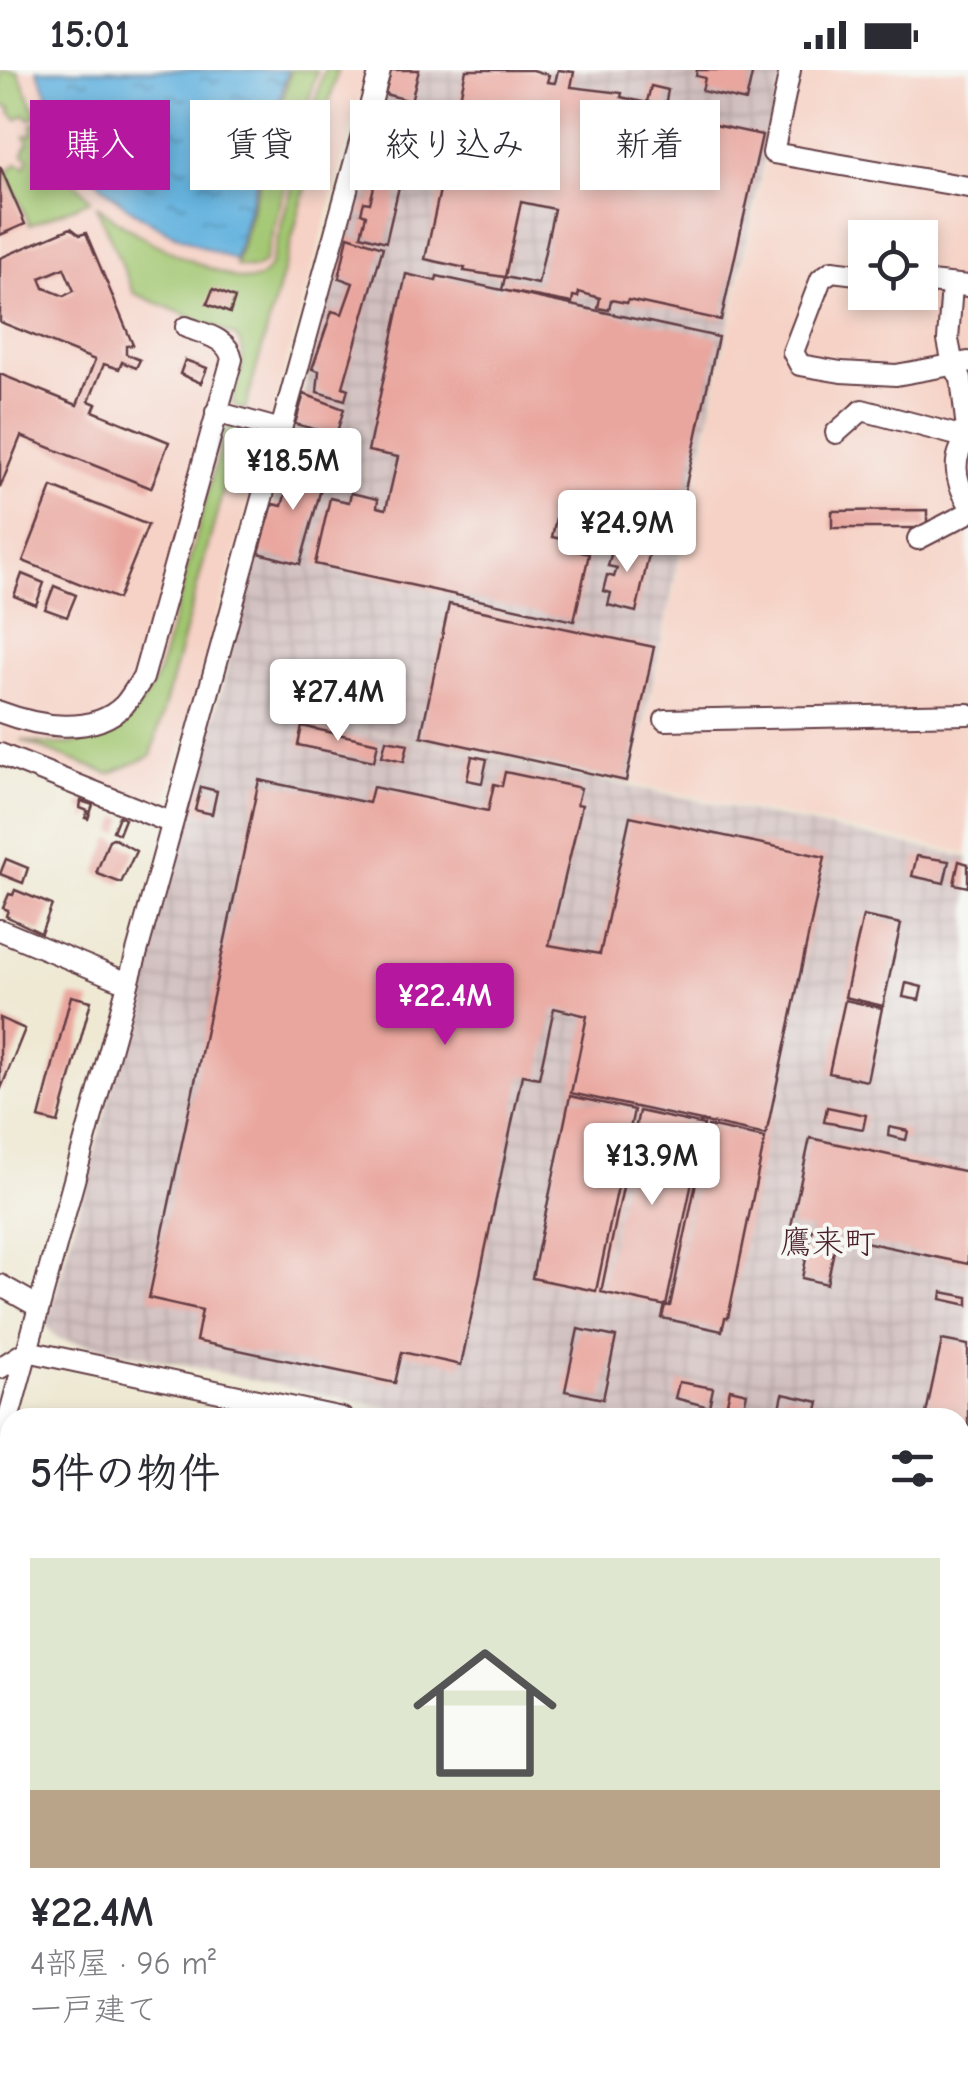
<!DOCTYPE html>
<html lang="ja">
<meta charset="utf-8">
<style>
body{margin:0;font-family:"Comic Neue","Klee One",sans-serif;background:#f2f2f3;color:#2b2b33;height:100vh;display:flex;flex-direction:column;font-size:38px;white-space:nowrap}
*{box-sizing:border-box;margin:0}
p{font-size:32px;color:#7c7c81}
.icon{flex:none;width:55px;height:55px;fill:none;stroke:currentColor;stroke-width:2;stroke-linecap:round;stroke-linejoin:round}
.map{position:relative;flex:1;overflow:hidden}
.sheet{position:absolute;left:0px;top:1338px;width:970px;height:672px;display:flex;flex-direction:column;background:#fff;border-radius:30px 30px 0 0;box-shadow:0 5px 15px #0003}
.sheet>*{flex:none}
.top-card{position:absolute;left:30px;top:30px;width:910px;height:90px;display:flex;gap:20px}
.tools{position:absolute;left:848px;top:150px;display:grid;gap:20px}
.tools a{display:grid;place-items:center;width:90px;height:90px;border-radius:0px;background:#fff;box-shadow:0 5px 15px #0003;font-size:50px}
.price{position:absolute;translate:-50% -85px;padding:0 22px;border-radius:10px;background:#fff;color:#222;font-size:32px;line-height:65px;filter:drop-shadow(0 2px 5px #0008)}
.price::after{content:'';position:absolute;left:50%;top:60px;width:30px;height:22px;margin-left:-15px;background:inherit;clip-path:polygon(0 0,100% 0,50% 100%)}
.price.on{background:#b5179e;color:#fff}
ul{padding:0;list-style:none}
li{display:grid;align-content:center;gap:20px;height:530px;padding:0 30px}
li span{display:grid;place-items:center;height:310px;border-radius:0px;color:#555}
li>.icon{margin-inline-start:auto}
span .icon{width:180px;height:180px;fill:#fffc;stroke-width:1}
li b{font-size:42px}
h2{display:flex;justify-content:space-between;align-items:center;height:120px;padding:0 30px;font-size:42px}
.tag{padding:0 35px;border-radius:0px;background:#fff;box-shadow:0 5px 15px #0003;font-size:35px;line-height:90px}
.tag.on{background:#b5179e;color:#fff}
.status{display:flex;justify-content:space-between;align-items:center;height:70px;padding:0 50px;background:#fff;direction:ltr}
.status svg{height:28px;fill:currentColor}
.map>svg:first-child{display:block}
.built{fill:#f6d1c5;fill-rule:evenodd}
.industrial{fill:url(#industrial-grid)}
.garden{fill:#a1c670;stroke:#76724e;stroke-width:2.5}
.water{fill:url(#water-ripples);stroke:#586985;stroke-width:2.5}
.building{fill:#e9a69e;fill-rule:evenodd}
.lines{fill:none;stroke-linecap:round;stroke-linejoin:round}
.minor-casing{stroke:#633d44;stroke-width:24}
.minor{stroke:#fff;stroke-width:20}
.labels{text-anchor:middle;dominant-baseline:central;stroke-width:8;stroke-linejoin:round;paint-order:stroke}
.quarter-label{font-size:32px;fill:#4a1f2b;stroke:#f6f6f2}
</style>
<div class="status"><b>15:01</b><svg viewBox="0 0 49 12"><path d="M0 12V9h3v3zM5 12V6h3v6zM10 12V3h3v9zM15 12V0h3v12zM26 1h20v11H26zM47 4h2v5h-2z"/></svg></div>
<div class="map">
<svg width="968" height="2008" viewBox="0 0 968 2008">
<defs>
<pattern id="industrial-grid" width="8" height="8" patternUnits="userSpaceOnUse" patternTransform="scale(2.5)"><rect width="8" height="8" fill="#d1bfbf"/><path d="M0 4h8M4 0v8" fill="none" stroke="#b5a4a4"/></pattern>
<pattern id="water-ripples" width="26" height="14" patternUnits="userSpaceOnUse" patternTransform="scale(2.5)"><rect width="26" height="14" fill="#65b3df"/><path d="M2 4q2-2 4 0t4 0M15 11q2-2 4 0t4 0" fill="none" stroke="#5591b5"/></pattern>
</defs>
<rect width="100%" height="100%" fill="#f6f6f2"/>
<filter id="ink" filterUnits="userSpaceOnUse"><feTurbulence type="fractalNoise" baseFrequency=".01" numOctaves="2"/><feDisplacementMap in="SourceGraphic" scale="20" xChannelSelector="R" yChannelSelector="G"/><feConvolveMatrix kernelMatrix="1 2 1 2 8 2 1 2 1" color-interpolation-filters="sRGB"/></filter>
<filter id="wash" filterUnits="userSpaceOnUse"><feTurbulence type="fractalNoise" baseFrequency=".0048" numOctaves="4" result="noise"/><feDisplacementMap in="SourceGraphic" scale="40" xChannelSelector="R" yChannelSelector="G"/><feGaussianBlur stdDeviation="2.25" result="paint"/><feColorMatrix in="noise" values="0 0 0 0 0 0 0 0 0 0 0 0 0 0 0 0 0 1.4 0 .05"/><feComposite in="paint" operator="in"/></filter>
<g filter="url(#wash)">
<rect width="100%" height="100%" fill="#efe9d4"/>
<g class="built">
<path d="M0,0H367L167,730L150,737L0,678Z"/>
<path d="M785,0H968V784L632,714ZM865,168H920V222H865Z"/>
</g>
<g class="industrial">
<path d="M391,0H783L631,714L228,632L968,787V1462L960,1461V1348L429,1347L56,1268L47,1255Z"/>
<path d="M960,1499L968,1501V2008H833L835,2000H960Z"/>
</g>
<g class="garden">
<path d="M0,0L18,1L37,46L30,49L24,44L17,49L10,42L11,38L0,34Z"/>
<path d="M291,0H317L264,193L254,199L236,196Z"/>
<path d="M324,0H338L245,340L235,336L232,331C237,311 252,282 235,266L134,223L96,135C133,165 170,183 214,200C226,204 240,212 253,210C261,209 266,203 270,196Z"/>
<path d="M38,52L75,112L91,130L30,155L6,102L18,93L25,97L29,88L23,84L28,72L25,66L33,64L32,55Z"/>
<path d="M232,355L240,358L151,686L109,704L21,670C86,684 133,665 159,601L225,359Z"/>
</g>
<g class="water">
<path d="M37,0H288L235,190C170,165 111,140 72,78C58,54 49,26 37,0Z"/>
<path d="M10,1839V1948L0,1946V1886Z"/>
<path d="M522,2000H637L635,2008H520Z"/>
</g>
<g id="blocks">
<g class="building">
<path d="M391,0H419L411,31L385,24Z"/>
<path d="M466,0H533L549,5L547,12L555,13L558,0L574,2L571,17L622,23L621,27L669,38L668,45L762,65L721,250L628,230L627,233L611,230L609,240L598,238L600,228L579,222L578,227L573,226L572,233L502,220L718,267L678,452L560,429L552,467L571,471L569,479L589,484L574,551L315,494L330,428L349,432L351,423L378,429L377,437L386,439L398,387L368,381L406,204L436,211L437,206L502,220L505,207L538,214L554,139L521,132L505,207L464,201L465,198L425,189Z"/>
<path d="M697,0H753L746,31L702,21L705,8L696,6Z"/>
<path d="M651,16L668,20L665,36L647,32Z"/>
<path d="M402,30L415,32L409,70L380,66L384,38L400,40Z"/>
<path d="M394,70L409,74L386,172L361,165L366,145L361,143L364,132L370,133L377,104L365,100L373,75L392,80Z"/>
<path d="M0,96L25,154L0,165Z"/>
<path d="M71,158L80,165L86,163L133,275L126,276V284L140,290L136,298L122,292L119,299L104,294L89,331L96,334L93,341L169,372L151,418L21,366L0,418V304L77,335L95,290L0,252V188ZM64,198L74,221L64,226L44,218L40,208Z"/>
<path d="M348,166L383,177L343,317L348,319L345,330L317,322L319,301L312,299L332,241L342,244L353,213L339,208Z"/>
<path d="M213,219L235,228L230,243L207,234Z"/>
<path d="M185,290L207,298L201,313L180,304Z"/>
<path d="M304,324L344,339L336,365L295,354Z"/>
<path d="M337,377L344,378L337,410L329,409Z"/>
<path d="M285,389L326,401L300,494L259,483L273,434L282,436L288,414L279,411Z"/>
<path d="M52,417L148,455L118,529L23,491Z"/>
<path d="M927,440V458H832V441Z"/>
<path d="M623,469L651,476L636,542L608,535L611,523L603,521L607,505L614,507L617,498L608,496L612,481L620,483Z"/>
<path d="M22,504L44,513L36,535L14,526Z"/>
<path d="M54,516L76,525L67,547L45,539Z"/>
<path d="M449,534L654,577L626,711L421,666Z"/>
<path d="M302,656L378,673L374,691L298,675Z"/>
<path d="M386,670L408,674L404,691L382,686Z"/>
<path d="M472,686L487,689L482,713L467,710Z"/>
<path d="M505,702L581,718L577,734L582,735L549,875L600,884L630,746L825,787L766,1065L571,1023L587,946L554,938L539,1008L522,1005L461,1295L402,1282L395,1313L196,1271L202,1240L149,1228L259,710L369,733L373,717L488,741L494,714L502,716Z"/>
<path d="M201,717L217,721L212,744L195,740Z"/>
<path d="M81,731L93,735L88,749L85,748L88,741L80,738Z"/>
<path d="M119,746L125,749L119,764L113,761Z"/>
<path d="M113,768L136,781L121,813L98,804L97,801L109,770Z"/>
<path d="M917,786L949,791L944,813L912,806Z"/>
<path d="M6,789L28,798L23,813L0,804Z"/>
<path d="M959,791L968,794V817L954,814Z"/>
<path d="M15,820L52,835L41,863L6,846L8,840L3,838L9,824L13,825Z"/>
<path d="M863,846L901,854L883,936L845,927Z"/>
<path d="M906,913L922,917L919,930L903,927Z"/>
<path d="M71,926L91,931L58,1053L39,1048Z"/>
<path d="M845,930L882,938L867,1011L829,1003Z"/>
<path d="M0,948L25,959L0,1021Z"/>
<path d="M570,1026L634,1040L596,1221L532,1208Z"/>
<path d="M827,1037L866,1045L863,1059L824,1052Z"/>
<path d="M639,1041L704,1055L666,1236L601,1222Z"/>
<path d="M708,1056L765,1068L728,1248H725L722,1261L662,1248L665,1235L670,1236Z"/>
<path d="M889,1057L908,1061L906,1070L888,1066Z"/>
<path d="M810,1068L968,1102V1194L837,1166L827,1214L802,1208L812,1160L791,1156Z"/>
<path d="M942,1222L968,1227V1235L941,1229Z"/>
<path d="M578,1259L616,1267L603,1329L565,1321Z"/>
<path d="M942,1270L968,1275V1360L960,1358V1348H925Z"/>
<path d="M679,1312L713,1318L709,1337L675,1328Z"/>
<path d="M730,1319L747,1323L742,1346L725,1342Z"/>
<path d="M783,1324L819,1332L815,1348H778Z"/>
<path d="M483,1339L515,1346L514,1348H481Z"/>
<path d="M10,1435V1456L5,1460L2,1457Z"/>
<path d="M960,1504L968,1505V1637L962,1667Z"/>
<path d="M960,1723L968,1725V1802L960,1801Z"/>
<path d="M966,1883L968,1884V1909L961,1908Z"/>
<path d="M0,1997L44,2006L43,2008H0Z"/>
<path d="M960,1998L968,2000V2008H856L858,2000Z"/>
<path d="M337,2000H410L408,2008H335Z"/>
<path d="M424,2000H471L469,2008H422Z"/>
</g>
</g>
</g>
<g filter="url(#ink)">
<use href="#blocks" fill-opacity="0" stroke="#633d44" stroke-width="2.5"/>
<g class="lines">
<defs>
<g id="minor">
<path d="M790,0L773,83L968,117"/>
<path d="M865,205L832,201L821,209L793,282L800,295L841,302L896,305L968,292"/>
<path d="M920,211L968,216"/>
<path d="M952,215L948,270L953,295L961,308L968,368C951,387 955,411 968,432"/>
<path d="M216,342L281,360"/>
<path d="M836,363L862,340L968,368"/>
<path d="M918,469L968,443"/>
<path d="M0,642C37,656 92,667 124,635C131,627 137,616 143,608L232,289C228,268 204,264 186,257"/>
<path d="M665,650L968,644"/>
<path d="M0,684L172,753"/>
<path d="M0,860L128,913"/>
<path d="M0,1215L39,1237"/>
<path d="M0,1298L27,1281L342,1348"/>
<path d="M0,1379L380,0"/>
<path d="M960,1477L968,1479"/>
<path d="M0,1979L10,1981"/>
<path d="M92,2000L126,2008"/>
</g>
</defs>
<use href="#minor" class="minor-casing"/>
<use href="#minor" class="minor"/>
</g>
</g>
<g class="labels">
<g class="quarter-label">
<text x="828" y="1172">鷹来町</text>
</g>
</g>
</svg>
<div class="tools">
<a><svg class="icon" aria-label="locate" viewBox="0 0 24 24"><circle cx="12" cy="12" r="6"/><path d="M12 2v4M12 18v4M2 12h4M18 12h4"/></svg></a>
</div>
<b class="price" style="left:293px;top:443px">¥18.5M</b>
<b class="price" style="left:627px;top:505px">¥24.9M</b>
<b class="price" style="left:338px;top:674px">¥27.4M</b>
<b class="price on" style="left:445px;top:978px">¥22.4M</b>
<b class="price" style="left:652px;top:1138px">¥13.9M</b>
<div class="top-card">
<a class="tag on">購入</a>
<a class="tag">賃貸</a>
<a class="tag">絞り込み</a>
<a class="tag">新着</a>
</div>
<section class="sheet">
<h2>5件の物件<svg class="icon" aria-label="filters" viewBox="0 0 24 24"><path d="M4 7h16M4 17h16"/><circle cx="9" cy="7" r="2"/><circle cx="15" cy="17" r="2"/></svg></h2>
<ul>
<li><span style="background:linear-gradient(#dfe7d0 75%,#b9a48a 0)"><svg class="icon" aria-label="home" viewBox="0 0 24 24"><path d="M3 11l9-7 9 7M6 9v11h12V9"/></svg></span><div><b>¥22.4M</b><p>4部屋 · 96 m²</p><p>一戸建て</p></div></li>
</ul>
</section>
</div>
